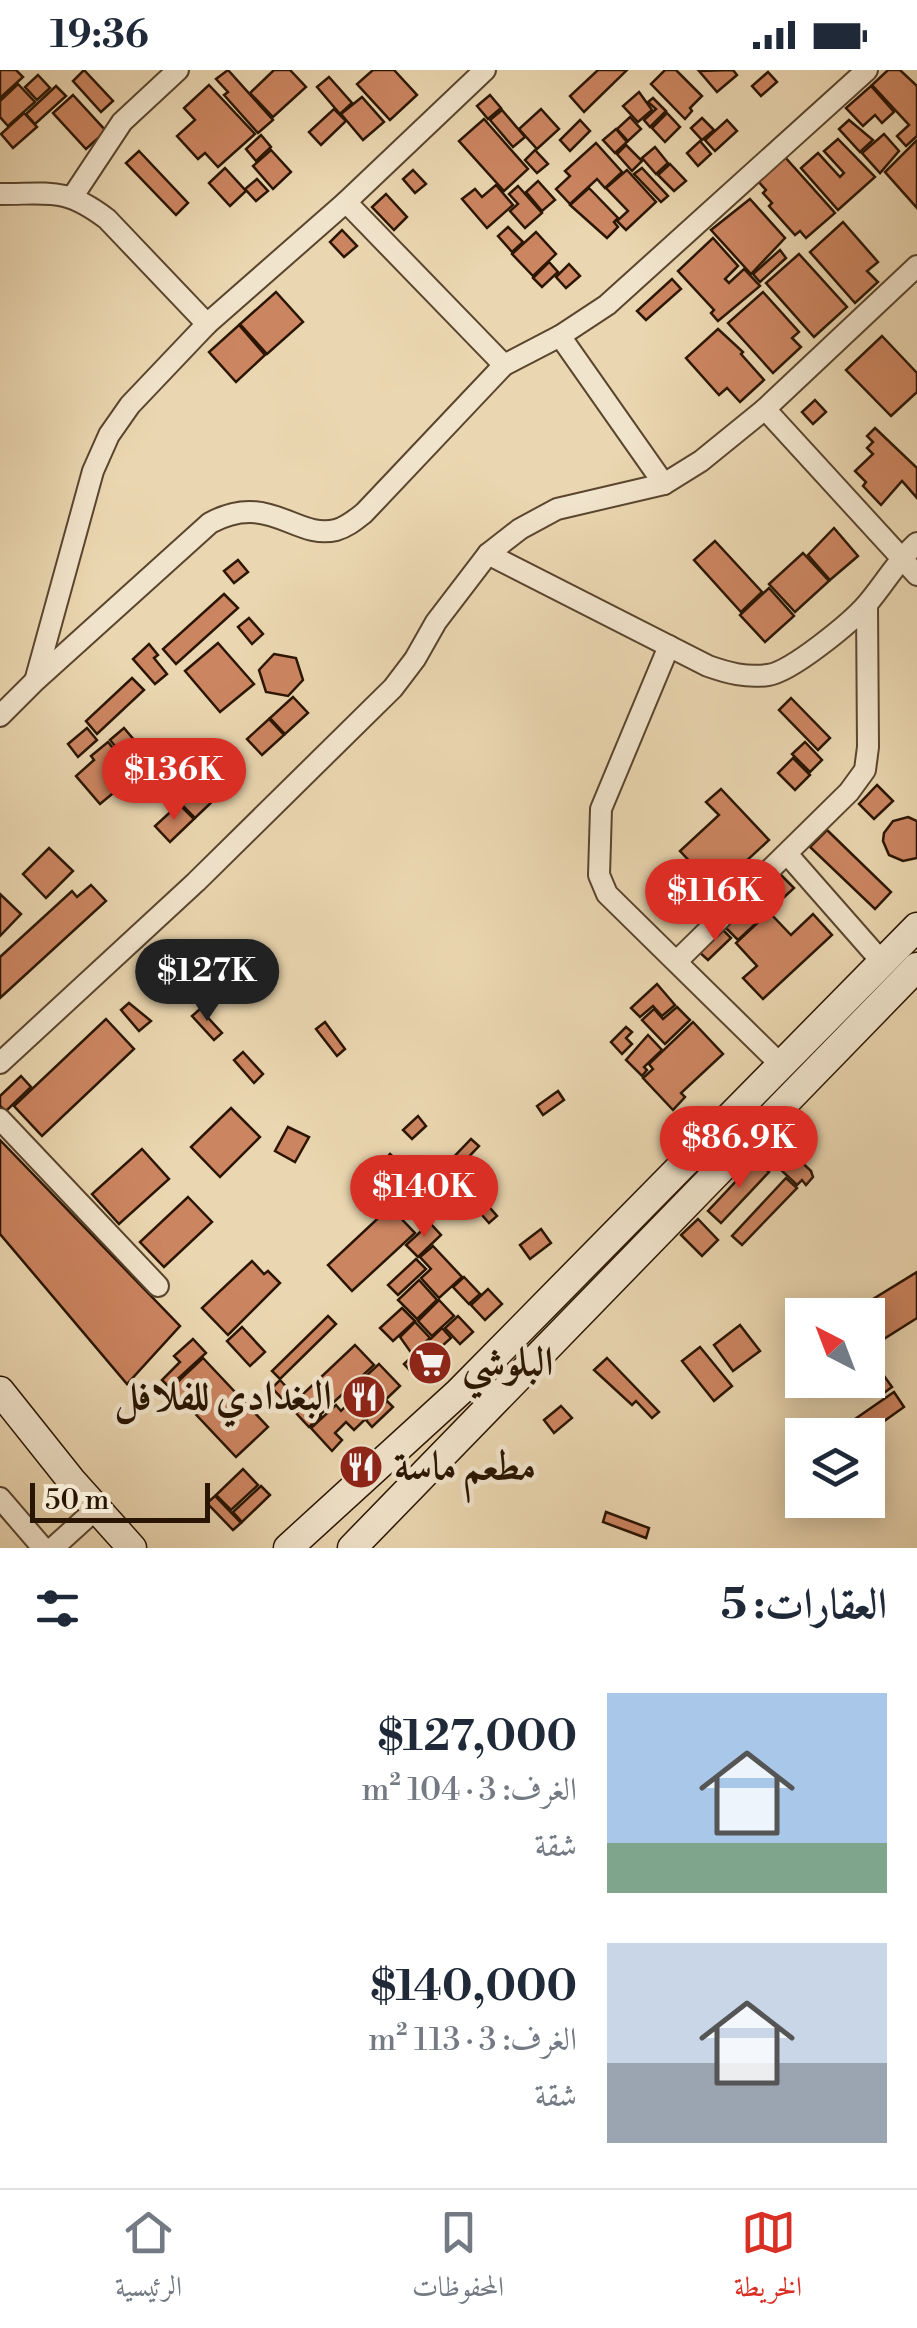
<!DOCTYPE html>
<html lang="ar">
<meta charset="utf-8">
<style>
body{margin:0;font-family:"Libre Bodoni",Amiri,serif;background:#f2f2f3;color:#1f2937;direction:rtl;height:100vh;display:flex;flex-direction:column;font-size:38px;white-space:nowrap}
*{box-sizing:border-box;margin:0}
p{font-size:32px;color:#747a83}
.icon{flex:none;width:55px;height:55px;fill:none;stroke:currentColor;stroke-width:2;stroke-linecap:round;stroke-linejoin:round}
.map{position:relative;height:1478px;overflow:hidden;direction:ltr}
.drawer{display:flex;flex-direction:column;background:#fff;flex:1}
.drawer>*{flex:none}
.needle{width:65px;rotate:318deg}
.tools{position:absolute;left:785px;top:1228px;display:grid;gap:20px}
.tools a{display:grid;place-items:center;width:100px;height:100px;border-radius:0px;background:#fff;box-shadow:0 5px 25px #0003;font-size:50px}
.scale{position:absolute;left:30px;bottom:25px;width:180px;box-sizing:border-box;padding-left:10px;border:5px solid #2a1502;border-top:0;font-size:28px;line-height:35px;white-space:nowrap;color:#2a1502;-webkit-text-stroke:8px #f1e4cc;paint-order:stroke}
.price{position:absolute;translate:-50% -85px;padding:0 22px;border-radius:35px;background:#d93025;color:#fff;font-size:32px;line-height:65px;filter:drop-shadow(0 2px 5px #0008)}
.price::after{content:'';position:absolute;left:50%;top:60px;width:30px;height:22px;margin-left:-15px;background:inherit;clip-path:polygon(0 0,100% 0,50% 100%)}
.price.selected{background:#222;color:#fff}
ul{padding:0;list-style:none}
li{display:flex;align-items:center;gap:30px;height:250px;padding:0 30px}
li span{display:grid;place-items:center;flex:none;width:280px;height:200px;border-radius:0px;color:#555}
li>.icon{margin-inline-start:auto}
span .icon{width:120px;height:120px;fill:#fffc;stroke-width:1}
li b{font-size:42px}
h2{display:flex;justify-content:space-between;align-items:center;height:120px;padding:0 30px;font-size:42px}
.status{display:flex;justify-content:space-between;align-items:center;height:70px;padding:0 50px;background:#fff;direction:ltr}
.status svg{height:28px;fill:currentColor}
.tab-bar{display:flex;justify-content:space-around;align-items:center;height:140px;border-top:2px solid #e0e1e3;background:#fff;font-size:28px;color:#747a83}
.tab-bar a{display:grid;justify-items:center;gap:5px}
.tab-bar .selected{color:#d93025}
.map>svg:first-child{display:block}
.building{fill:#cc8561;stroke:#2a1502;stroke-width:2.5}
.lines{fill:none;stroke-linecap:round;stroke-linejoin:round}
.street-casing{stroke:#5a452e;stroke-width:24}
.secondary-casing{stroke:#2a1502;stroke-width:31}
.street{stroke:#f1e4cc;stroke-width:20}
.secondary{stroke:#f1e4cc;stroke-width:28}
.labels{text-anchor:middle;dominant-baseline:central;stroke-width:9;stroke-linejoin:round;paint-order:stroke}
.poi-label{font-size:40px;font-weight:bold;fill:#2a1502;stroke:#f1e4cc;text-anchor:start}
</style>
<div class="status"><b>19:36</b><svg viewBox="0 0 49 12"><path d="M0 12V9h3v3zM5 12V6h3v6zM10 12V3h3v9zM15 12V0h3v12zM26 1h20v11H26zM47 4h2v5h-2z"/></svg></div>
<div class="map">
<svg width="917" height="1478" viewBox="0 0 917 1478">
<rect width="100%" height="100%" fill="#ead6b0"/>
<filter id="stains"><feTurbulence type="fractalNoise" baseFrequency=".002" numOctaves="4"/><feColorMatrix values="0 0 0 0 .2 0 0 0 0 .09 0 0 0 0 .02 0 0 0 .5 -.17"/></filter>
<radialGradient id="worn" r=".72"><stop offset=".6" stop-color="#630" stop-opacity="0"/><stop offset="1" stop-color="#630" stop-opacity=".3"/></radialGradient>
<g class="building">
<path d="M0,0H16L23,7L0,28Z"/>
<path d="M84,0L113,31L101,42L73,11Z"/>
<path d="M228,0L273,50L258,63L224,25L228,22L216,9Z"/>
<path d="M274,0H290L306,17L273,47L250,23Z"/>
<path d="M373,0H394L417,25L390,50L357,14Z"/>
<path d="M598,0H627L584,42L570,26Z"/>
<path d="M665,0H676L702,26L690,38L692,41L685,49L651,14Z"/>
<path d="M733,0L737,5L717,22L699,1Z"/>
<path d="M888,0H900L917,16V66L906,76L897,66L909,55L872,15Z"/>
<path d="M768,2L777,12L761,26L752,16Z"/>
<path d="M38,5L50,18L37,30L25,17Z"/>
<path d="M329,7L352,33L340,44L317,17Z"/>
<path d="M18,14L35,32L8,56L0,47V31Z"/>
<path d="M209,15L255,64L218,97L205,83L198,89L177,66L195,50L184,38Z"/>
<path d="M56,16L66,26L35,54L26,44Z"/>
<path d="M871,16L894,42L882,53L875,45L863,56L846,38Z"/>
<path d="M639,22L652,40L638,52L623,36Z"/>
<path d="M73,25L106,61L86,79L53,43Z"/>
<path d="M490,25L501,38L488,49L477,36Z"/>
<path d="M362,27L384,52L363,70L341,44Z"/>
<path d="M653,28L666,41L650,57L644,50L656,39L648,32Z"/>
<path d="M334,39L346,51L321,75L309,62Z"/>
<path d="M541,39L559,59L537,79L519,59Z"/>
<path d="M502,40L525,67L513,77L490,50Z"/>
<path d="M24,43L37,57L13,78L1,64Z"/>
<path d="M667,43L680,57L665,72L652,58Z"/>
<path d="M630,47L641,59L628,71L617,59Z"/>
<path d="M702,48L714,60L702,70L691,58Z"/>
<path d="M484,49L528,99L504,121L459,71Z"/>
<path d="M580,50L590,61L570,81L560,70Z"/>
<path d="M727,50L737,61L715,81L705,70Z"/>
<path d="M849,50L873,70L860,82L839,59Z"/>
<path d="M616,59L627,72L615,83L603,70Z"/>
<path d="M884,64L899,81L880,103L862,83Z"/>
<path d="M261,65L271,77L256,91L246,79Z"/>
<path d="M838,69L875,107L838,140L801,98L818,83L840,107L844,103L824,81Z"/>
<path d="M917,70V138L885,102Z"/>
<path d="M700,71L711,84L698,96L687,83Z"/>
<path d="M596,73L622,102L605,118L597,109L570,134L556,119L570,106L565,101Z"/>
<path d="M626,75L642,91L632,101L617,84Z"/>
<path d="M655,77L668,93L656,104L642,88Z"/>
<path d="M271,80L291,102L273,119L253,96Z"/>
<path d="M535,80L548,94L537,103L525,90Z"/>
<path d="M139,81L188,133L176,145L126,93Z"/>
<path d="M784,86L835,143L806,168L800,161L795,165L769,136L772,133L763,123L766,120L757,110Z"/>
<path d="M670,94L686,111L674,121L658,105Z"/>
<path d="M225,98L246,121L230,136L209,113Z"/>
<path d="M642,98L668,126L661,132L634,104Z"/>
<path d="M413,100L426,114L415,123L403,109Z"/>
<path d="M627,100L656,132L626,160L617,151L628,141L606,118Z"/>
<path d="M257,109L268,121L256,131L245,119Z"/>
<path d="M538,111L555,130L542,141L526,122Z"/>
<path d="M496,115L513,135L487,158L462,129L475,119L482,127Z"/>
<path d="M518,116L542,143L525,158L510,141L518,134L509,124Z"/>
<path d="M589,118L618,148L614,152L618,157L607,168L570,135Z"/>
<path d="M386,124L407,147L394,160L372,137Z"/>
<path d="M750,129L785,168L751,204L711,160Z"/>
<path d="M843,152L878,192L867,201L878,212L855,233L810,182Z"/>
<path d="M508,157L523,172L512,182L498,166Z"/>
<path d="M342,160L357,176L344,187L330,172Z"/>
<path d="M536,162L556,184L533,206L512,184Z"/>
<path d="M713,168L738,196L725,209L729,213L744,199L760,216L718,251L711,243L714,240L678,201Z"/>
<path d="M780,180L786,188L760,212L753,204Z"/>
<path d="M799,184L847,237L814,267L766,213Z"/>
<path d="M549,192L558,202L542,217L533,208Z"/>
<path d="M569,194L580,206L566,218L556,207Z"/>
<path d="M672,209L681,219L646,250L637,241Z"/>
<path d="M276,222L303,252L267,284L240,254Z"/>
<path d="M763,222L799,262L792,268L801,277L773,303L728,253Z"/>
<path d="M239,255L265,285L236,312L209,282Z"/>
<path d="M718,259L743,282L741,284L764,310L740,332L727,318L719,325L686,288Z"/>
<path d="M882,266L917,303V322L891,346L846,300Z"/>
<path d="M815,330L826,342L813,354L802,342Z"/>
<path d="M875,358L917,398V428L902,411L881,435L863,416L866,412L855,401L873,384L867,378L873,372L867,366Z"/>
<path d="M834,458L858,486L830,510L808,485Z"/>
<path d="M715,471L762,522L741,542L694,490Z"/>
<path d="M803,483L829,511L795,542L769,514Z"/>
<path d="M238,490L248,502L234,513L224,501Z"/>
<path d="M769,518L794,546L765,572L740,545Z"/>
<path d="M224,524L238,538L176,594L163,579Z"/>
<path d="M249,548L263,564L252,574L238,557Z"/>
<path d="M218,573L254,614L220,642L185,601Z"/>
<path d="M149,574L158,585L154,588L167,604L155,614L133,589Z"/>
<path d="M274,584L296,588L303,610L288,626L266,622L259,600Z"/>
<path d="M132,608L144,620L97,664L86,651Z"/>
<path d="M293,627L308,643L285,664L270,648Z"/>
<path d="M791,628L830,668L818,680L779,640Z"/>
<path d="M269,649L284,665L262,685L247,669Z"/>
<path d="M87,658L97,670L78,687L68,674Z"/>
<path d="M124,658L152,691L138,703L110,670Z"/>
<path d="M108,672L135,705L100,734L76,706L94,690L91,686Z"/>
<path d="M805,672L822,690L810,702L792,684Z"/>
<path d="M793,688L810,705L795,720L778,703Z"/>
<path d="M227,690L240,705L229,716L215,701Z"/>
<path d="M214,701L229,717L218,727L203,712Z"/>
<path d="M202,713L216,728L195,748L180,733Z"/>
<path d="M877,715L893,731L874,749L859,734Z"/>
<path d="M721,719L769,770L716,819L680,781L719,745L706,732Z"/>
<path d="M179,734L194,749L170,772L155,756Z"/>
<path d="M908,747L917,751V788L903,791L889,785L883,771L884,763L893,751Z"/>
<path d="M827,760L891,822L875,839L810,777Z"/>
<path d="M49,778L73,801L46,828L23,804Z"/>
<path d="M779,803L794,818L738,870L723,855Z"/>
<path d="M91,815L106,831L0,928V887L72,821L77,827Z"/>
<path d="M0,824L21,844L0,866Z"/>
<path d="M769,842L791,865L813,844L832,865L763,929L743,908L757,896L736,873Z"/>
<path d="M721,858L731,868L708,890L698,881Z"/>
<path d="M657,914L675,935L662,946L653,936L640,947L631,938Z"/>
<path d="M129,933L151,951L139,961L121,940Z"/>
<path d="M677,937L690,950L665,974L642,950L654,939L663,949Z"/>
<path d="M200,939L222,963L214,970L192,946Z"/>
<path d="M106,949L134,979L42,1066L14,1036Z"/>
<path d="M325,952L345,979L337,986L316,959Z"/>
<path d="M693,952L723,984L681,1023L685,1027L673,1040L643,1008L653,999L649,994Z"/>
<path d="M626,957L632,962L626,968L632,974L622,984L611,972Z"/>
<path d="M648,965L662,980L644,997L647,1000L642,1006L626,990Z"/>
<path d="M243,982L263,1004L254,1013L234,990Z"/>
<path d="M21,1006L31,1017L6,1041L0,1036V1026Z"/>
<path d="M558,1021L564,1030L543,1045L537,1036Z"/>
<path d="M231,1038L260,1067L220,1107L191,1077Z"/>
<path d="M418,1046L426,1056L412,1069L403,1060Z"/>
<path d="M288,1057L309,1067L295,1092L275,1081Z"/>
<path d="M471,1069L479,1076L456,1100L448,1093Z"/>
<path d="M0,1070L180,1256L127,1314L0,1164Z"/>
<path d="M142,1079L169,1109L119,1154L92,1124Z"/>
<path d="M390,1084L406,1099L392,1113L377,1098Z"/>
<path d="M794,1085L811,1101L813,1107L806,1115L802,1110L797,1115L781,1100Z"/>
<path d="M756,1090L769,1102L721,1153L708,1141Z"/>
<path d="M786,1108L797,1118L742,1175L732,1166Z"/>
<path d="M476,1122L497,1146L489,1153L468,1129Z"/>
<path d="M188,1127L212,1152L164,1197L140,1172Z"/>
<path d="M390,1137L415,1163L352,1221L328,1195Z"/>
<path d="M698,1149L718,1170L702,1186L681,1165Z"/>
<path d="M430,1153L441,1165L418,1187L406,1175Z"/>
<path d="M541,1159L551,1173L530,1189L520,1175Z"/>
<path d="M433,1176L462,1207L439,1228L421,1208L431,1199L420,1187Z"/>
<path d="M416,1189L426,1199L398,1225L388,1215Z"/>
<path d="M252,1191L264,1204L268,1201L280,1213L228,1265L202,1238Z"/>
<path d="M917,1202V1248L868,1279V1245H847Z"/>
<path d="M464,1207L480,1224L469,1234L453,1217Z"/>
<path d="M419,1210L437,1230L417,1249L398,1230Z"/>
<path d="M488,1219L502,1234L485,1250L471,1235Z"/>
<path d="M439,1230L454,1246L432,1266L418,1251Z"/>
<path d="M402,1238L415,1251L393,1271L380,1258Z"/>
<path d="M328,1246L336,1254L280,1309L272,1301Z"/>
<path d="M458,1246L473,1262L460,1274L445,1258Z"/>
<path d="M415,1252L430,1268L412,1284L400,1267Z"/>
<path d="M740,1255L760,1281L733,1301L714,1275Z"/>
<path d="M242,1257L265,1282L250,1296L227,1271Z"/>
<path d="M442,1258L451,1268L442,1276L448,1282L419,1310L404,1294Z"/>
<path d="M193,1269L206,1283L169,1317L162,1310L180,1292L174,1286Z"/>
<path d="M355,1275L374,1295L321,1344L303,1324Z"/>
<path d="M700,1277L732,1316L714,1331L682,1291Z"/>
<path d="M203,1288L268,1357L236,1387L171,1318Z"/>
<path d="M607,1288L659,1342L652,1348L636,1331L632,1335L594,1300Z"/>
<path d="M874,1292L892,1317L881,1325L868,1306V1297Z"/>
<path d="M379,1294L400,1316L354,1360L346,1352L335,1363L342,1370L332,1381L311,1358L336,1335L341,1341L356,1326L354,1324L358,1320L355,1316Z"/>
<path d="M280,1310L299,1331L291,1338L272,1318Z"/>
<path d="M894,1322L904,1337L866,1364L855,1349Z"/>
<path d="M387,1331L393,1337L372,1357L366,1350Z"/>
<path d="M308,1332L321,1346L309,1357L296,1343Z"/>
<path d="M561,1336L572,1348L554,1363L544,1350Z"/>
<path d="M243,1399L258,1415L231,1440L216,1425Z"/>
<path d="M261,1416L270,1425L242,1452L233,1442Z"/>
<path d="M215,1426L241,1453L233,1460L207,1433Z"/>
<path d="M606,1442L649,1458L646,1468L603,1452Z"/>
</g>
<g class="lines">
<defs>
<g id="street">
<path d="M0,124C51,124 65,117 107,149L207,254"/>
<path d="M73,126L122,52L178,0"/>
<path d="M346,132L504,295"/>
<path d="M560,266L664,414"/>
<path d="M765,339L917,505"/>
<path d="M488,484L708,596C728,603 746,608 768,605C791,602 852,552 868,533C885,513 897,491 917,473"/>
<path d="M669,576L601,739L599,805L607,824L780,994"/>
<path d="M36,608L93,401L109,365L130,335L207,254L346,132L485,0"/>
<path d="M0,646L36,610L210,453C269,421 296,470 336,460C347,457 355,450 364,443L504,295L560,266L607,235L867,0"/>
<path d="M788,785L882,892"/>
<path d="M677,891L849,722L865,700L868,677L867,535"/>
<path d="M0,993L196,812L393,618L415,589L436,552L488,484L520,459L557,439L664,414L701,391L765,339L917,196"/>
<path d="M0,1049L158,1216"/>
<path d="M0,1428L43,1478"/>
<path d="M53,1478L96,1439"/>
</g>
<g id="secondary">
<path d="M0,1321L71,1410L132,1478"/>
<path d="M288,1478L459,1322L917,857"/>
<path d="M352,1478L917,897"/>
</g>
</defs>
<use href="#street" class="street-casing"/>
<use href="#secondary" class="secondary-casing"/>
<use href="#street" class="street"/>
<use href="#secondary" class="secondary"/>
</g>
<defs>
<symbol id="supermarket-disc" viewBox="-11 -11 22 22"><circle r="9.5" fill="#8f2418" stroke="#f1e4cc"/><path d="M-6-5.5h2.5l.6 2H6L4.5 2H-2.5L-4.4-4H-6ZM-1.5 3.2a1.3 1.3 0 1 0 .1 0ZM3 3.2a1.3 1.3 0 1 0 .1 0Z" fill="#fff"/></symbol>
<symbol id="restaurant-disc" viewBox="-11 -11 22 22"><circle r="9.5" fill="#8f2418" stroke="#f1e4cc"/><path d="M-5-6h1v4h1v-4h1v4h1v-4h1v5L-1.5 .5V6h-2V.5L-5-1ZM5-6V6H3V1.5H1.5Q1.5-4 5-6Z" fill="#fff"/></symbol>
</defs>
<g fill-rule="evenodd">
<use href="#supermarket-disc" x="405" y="1268" width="50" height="50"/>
<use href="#restaurant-disc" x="339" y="1302" width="50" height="50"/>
<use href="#restaurant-disc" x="336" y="1372" width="50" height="50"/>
</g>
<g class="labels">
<g class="poi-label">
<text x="462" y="1293">البلوشي</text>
<text x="332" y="1327" text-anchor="end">البغدادي للفلافل</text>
<text x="394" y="1397">مطعم ماسة</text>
</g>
</g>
<rect width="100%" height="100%" filter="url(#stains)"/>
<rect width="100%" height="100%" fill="url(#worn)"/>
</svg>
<div class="tools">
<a><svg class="needle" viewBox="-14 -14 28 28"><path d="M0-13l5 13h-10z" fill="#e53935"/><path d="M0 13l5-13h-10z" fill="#747a83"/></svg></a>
<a><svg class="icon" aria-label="layers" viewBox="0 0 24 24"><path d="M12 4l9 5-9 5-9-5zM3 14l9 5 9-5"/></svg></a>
</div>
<div class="scale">50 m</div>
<b class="price" style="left:174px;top:753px">$136K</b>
<b class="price" style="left:715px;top:874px">$116K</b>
<b class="price selected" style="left:207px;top:954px">$127K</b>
<b class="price" style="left:739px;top:1121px">$86.9K</b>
<b class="price" style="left:424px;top:1170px">$140K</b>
</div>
<section class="drawer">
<h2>العقارات: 5<svg class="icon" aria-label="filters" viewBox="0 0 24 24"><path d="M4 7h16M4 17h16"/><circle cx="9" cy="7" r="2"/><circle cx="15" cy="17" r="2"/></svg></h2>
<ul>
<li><span style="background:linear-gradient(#a9c7e8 75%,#7fa58c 0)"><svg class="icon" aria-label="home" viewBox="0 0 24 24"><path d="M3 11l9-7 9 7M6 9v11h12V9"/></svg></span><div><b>$127,000</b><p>الغرف: 3 · 104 m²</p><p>شقة</p></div></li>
<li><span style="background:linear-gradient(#c9d6e8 60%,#9aa5b1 0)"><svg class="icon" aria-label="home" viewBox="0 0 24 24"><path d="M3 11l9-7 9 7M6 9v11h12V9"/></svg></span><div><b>$140,000</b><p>الغرف: 3 · 113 m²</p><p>شقة</p></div></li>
</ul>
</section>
<nav class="tab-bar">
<a class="selected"><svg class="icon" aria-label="map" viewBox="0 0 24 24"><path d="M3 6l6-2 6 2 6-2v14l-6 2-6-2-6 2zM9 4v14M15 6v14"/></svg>الخريطة</a>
<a><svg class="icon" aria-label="saved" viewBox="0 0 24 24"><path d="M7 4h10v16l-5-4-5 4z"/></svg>المحفوظات</a>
<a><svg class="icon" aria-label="home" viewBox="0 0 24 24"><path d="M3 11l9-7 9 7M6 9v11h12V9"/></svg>الرئيسية</a>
</nav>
